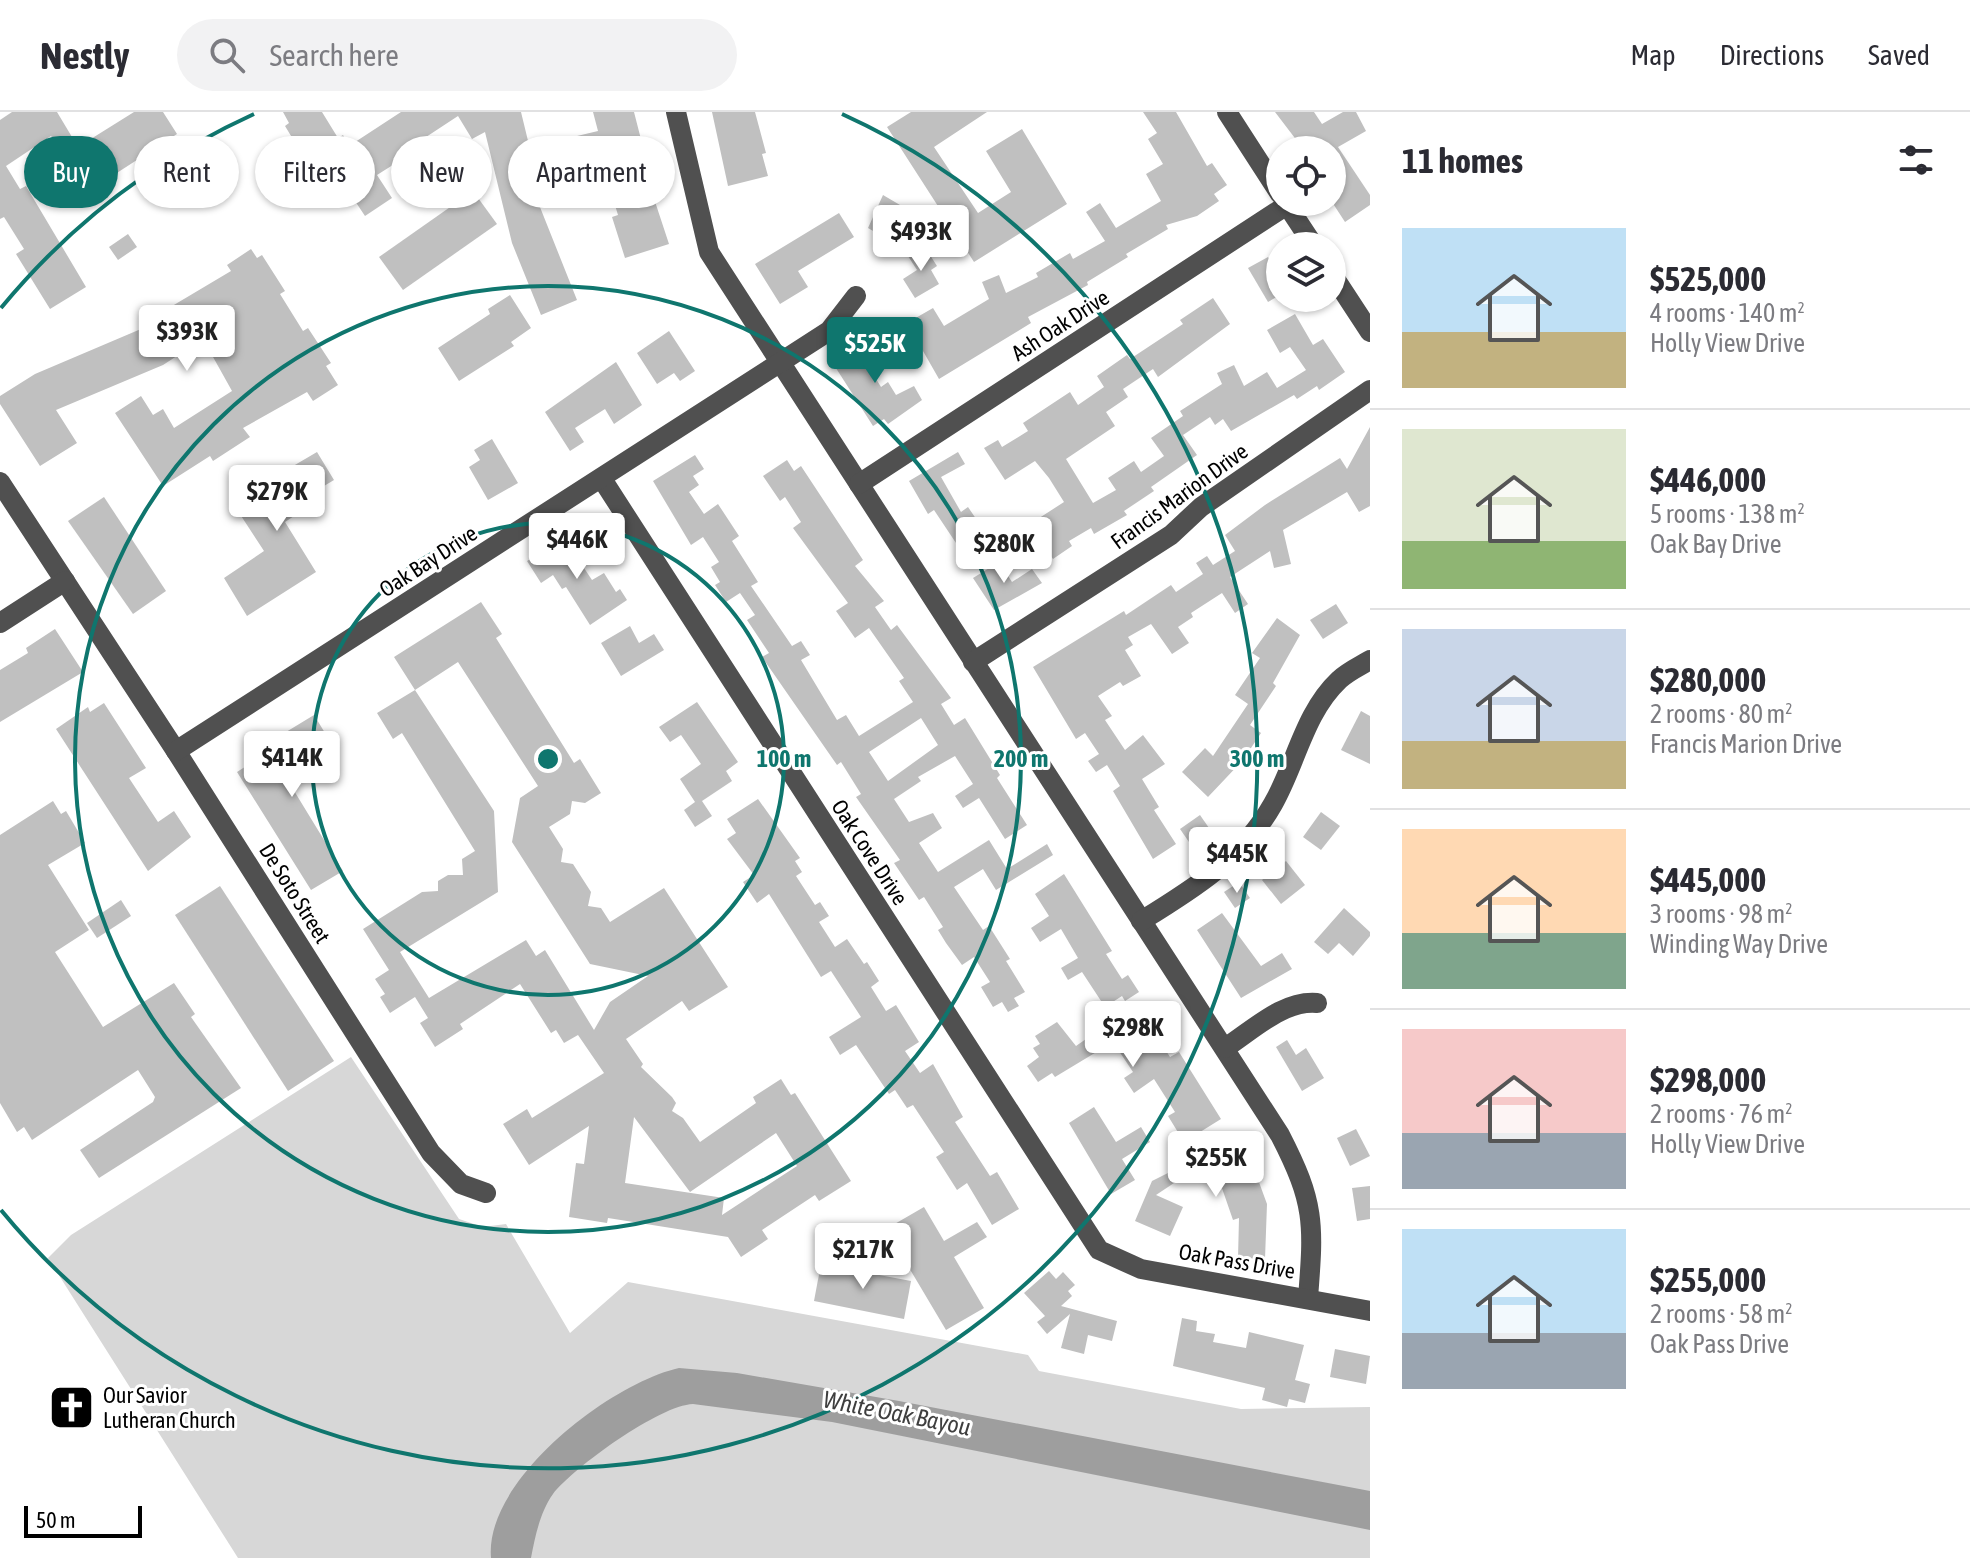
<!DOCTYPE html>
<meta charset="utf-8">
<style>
body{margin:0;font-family:"Asap Condensed",sans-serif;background:#f2f2f3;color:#2b2b33;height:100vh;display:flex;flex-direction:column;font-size:30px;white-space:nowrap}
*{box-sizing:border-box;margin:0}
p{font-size:26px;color:#7c7c81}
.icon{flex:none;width:44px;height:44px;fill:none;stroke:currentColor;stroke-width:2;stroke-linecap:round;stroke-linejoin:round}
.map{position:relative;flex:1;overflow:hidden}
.details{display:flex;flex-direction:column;background:#fff;width:600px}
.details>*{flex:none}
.top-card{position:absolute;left:24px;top:24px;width:760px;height:72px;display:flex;gap:16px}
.tools{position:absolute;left:1266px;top:24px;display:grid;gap:16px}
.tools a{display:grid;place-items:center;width:80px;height:80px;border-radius:50%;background:#fff;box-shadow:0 2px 6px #0004;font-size:40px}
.scale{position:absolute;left:24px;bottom:20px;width:118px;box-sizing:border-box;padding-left:8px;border:4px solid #000;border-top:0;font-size:22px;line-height:28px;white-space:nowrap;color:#000;-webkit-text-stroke:6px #fff;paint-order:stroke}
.price{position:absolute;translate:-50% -68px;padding:0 18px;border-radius:8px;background:#fff;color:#222;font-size:26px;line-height:52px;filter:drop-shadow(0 2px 4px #0008)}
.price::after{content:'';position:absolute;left:50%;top:48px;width:24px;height:18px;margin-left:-12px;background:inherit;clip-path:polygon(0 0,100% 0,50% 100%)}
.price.active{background:#0f766e;color:#fff}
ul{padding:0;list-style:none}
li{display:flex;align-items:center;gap:24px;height:200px;padding:0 32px}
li+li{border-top:2px solid #e1e1e2}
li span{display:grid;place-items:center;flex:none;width:224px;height:160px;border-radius:0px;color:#555}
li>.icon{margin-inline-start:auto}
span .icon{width:96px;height:96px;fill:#fffc;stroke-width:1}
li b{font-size:34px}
h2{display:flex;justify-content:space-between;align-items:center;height:96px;padding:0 32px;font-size:34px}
.pill{padding:0 28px;border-radius:36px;background:#fff;box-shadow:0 2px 6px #0004;font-size:28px;line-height:72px}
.pill.active{background:#0f766e;color:#fff}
header{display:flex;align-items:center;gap:48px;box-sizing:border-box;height:112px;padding:0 40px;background:#fff;border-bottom:2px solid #e1e1e2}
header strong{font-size:38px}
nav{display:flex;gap:44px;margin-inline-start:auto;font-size:28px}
.search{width:560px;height:72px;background:#f2f2f3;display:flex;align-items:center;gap:20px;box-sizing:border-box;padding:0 28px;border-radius:44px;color:#7c7c81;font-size:30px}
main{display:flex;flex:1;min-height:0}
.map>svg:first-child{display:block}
.green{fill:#d7d7d7}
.water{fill:#9e9e9e}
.building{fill:#c0c0c0;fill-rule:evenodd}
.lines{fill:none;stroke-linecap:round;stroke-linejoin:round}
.minor{stroke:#505050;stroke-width:20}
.ring{fill:none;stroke:#0f766e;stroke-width:4}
.labels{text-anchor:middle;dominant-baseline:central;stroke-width:6;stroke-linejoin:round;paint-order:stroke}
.street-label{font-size:22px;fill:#000;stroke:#fff}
.poi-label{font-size:22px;fill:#000;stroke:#fff;text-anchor:start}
.water-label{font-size:24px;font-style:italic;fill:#3f3f3f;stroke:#fff}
.centre{fill:#0f766e;stroke:#fff;stroke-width:4}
.ring-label{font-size:24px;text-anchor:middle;font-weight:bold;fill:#0f766e;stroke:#fff;stroke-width:6;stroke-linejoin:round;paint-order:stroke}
</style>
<header>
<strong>Nestly</strong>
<div class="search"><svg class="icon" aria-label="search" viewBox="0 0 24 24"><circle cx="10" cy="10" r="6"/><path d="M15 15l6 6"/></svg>Search here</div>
<nav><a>Map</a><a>Directions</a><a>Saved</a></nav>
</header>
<main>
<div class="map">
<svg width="1370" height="1446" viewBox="0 0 1370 1446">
<rect width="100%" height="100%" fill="#fff"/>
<path class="green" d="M351,945L459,1107L483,1115L506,1112L570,1221L628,1170L1028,1243L1039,1259L1241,1297L1370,1295V1446H238L48,1146L71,1123Z"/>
<path class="water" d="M679,1256L737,1261L899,1289L1370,1379V1418L832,1310L693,1292C660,1293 574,1355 553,1382C540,1400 535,1425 531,1446H491C484,1368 611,1271 679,1256Z"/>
<g class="building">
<path d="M12,0H57L78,35L134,0H163L177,22L106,68L92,46L73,58L51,24L6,54L20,77L26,74L86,175L50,197L16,142L24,137L4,105L0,107V8Z"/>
<path d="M283,0H322L338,26L343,23L349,34L401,0H521L539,74L532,75L577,188L541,203L512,131L485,20L472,27L458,4L423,27L426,32L377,63L392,86L365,104L353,86L340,94L311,44L305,47L285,14L289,11Z"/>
<path d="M593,0H634L645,43L640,44L669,132L625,146L612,105L618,103L602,51L584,56L577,24L598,19Z"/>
<path d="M712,0H755L766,41L762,42L768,64L728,74Z"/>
<path d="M911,0H987L934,35L978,101L1011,80L986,39L1022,17L1067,92L974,150L887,15Z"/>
<path d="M1143,0H1176L1207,54L1212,51L1227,73L1214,82L1219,89L1197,104L1166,113L1168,117L1126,142L1128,145L1087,170L1088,173L1028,205L1031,211L939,267L907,211L933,196L944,214L989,187L982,170L999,163L1006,181L1038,165L1036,161L1070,141L1073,147L1105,129L1086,100L1100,91L1116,116L1161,89L1146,62L1163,52L1148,27L1157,21Z"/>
<path d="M1275,0H1314L1322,12L1343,0H1356L1366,19L1338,35L1370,83V93L1345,110L1332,90V38H1304Z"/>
<path d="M473,79L497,112L403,178L379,145Z"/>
<path d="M883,83L917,103L912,113L919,117L907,139L868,116Z"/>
<path d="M839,101L854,125L798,159L808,175L780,192L755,152Z"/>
<path d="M128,122L137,135L118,148L109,135Z"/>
<path d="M924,134L937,154L931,158L939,172L915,186L903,167L917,158L908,144Z"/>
<path d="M251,137L257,146L262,143L285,179L280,182L303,219L308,216L331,251L326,254L338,273L313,289L307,280L243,316L250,325L213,349L210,344L163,374L115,301L141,284L153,303L163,297L174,316L232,279L203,227L163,253L56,298L77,331L40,354L0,292V284L35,262L155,211L152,206L231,159L227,153Z"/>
<path d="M1268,145L1280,166V183L1268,190L1248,156Z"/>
<path d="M510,183L531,216L511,230L514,234L459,269L438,236L490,202L488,197Z"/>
<path d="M1213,186L1230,212L1158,265L1153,257L1123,277L1128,285L1106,300L1115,314L1066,347L1093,391L1116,378L1108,366L1134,349L1141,360L1164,344L1151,326L1183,304L1180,299L1222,272L1217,261L1234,253L1244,274L1267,260L1277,276L1306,258L1290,235L1280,241L1267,218L1295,202L1313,233L1323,227L1345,260L1319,278L1317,274L1297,287L1294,283L1231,319L1223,307L1215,313L1210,305L1183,323L1197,343L1151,375L1154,379L1124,399L1127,403L1094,422L1091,416L1069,429L1072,434L1053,447L1030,412L1064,390L1049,366L1035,349L1005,368L984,336L998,328L1002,335L1028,319L1023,311L1070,280L1078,293L1104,275L1097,264L1127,243L1130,247L1183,212L1180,208Z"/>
<path d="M669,219L695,259L680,269L674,261L657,272L637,241Z"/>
<path d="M885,220L892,231L865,249L881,275L888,270L896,283L914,274L922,288L888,312L884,307L873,314L834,253Z"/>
<path d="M616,250L642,293L614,312L605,297L575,316L584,330L570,339L545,300Z"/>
<path d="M1370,315V394L1359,400L1347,380L1283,418L1291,452L1274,456L1270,439L1230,465L1248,492L1235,501L1222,481L1191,501L1193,505L1178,515L1189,531L1172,542L1151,512L1128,525L1133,533L1125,538L1141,564L1123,574L1120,570L1098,584L1112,604L1105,608L1125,638L1143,623L1165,652L1142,667L1159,695L1154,698L1176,732L1153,747L1113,679L1120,674L1107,653L1096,660L1088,649L1099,642L1085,621L1076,627L1033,555L1124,499L1126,503L1171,473L1176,480L1203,462L1196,451L1207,444L1213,453L1235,439L1225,423L1265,393L1340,346L1347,357Z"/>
<path d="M492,327L518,371L488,388L469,355L480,348L474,338Z"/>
<path d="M317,340L334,368L319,377L324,384L285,410L316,460L247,504L224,466L264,439L232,390Z"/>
<path d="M958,340L965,352L941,365L961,400L968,395L987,423L962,440L934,398L928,402L909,369Z"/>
<path d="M695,343L704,357L693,364L699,373L689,380L704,402L718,392L739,424L732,429L758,470L751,474L792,534L801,529L810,543L801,548L837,608L846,603L859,624L913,590L899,569L904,566L869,516L855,526L836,499L848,491L793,416L801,410L785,385L780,389L763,364L787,348L794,359L801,354L863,448L855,454L884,489L875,495L891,518L897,513L951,586L941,592L954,613L965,606L1000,663L997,666L1027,713L1005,727L979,686L963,696L955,684L973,672L955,644L918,665L921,669L894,687L909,710L933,701L942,716L919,731L938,760L989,728L1007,757L1047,732L1053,743L996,778L983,757L954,775L983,818L989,814L1010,847L1006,849L1025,880L1014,886L1019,894L1008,900L1002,890L993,895L981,875L990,870L974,845L962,853L946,831L938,818L943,815L924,785L919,788L894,751L900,748L856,685L861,682L841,650L837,653L762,545L769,541L747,508L755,503L740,481L726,490L715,473L720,470L711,455L719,450L703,425L691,433L653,369ZM921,606L938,633L888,669L869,640Z"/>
<path d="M104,385L166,479L133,502L68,409Z"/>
<path d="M1006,407L1016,423L1001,432L991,417Z"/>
<path d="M564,426L592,468L604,461L616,480L620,477L627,488L590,513L566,475L562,477L553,463L541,471L527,449Z"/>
<path d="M999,450L1012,470L1032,457L1042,471L994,498L973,466Z"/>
<path d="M481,490L502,522L496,526L574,651L580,647L601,681L585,691L572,689L570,702L549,715L563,737L561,750L573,752L591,780L588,794L601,796L610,810L664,776L728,875L689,899L682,889L626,927L643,952L641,955L672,985L676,991L672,999L683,1006L700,1030L756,991L753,985L781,967L791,983L795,981L851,1069L819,1089L815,1083L762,1118L768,1127L741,1145L728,1125L608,1106L607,1111L569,1105L576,1051L584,1052L589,1014L529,1053L503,1012L527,997L532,1006L604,961L578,923L564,931L556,918L551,921L520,872L460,912L463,917L435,935L420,911L428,906L415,885L390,901L380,885L385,882L375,867L389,858L363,817L422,780L438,779V769L448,763H463L462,747L475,739L402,621L393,627L377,601L415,578L394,545ZM458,550L538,674L520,686L512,730L590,852L648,864L610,890L594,918L545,838L536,844L526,828L429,886L400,840L498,780L494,699L415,578ZM634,1005L690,1080L776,1021L797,1054L722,1103L724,1086L625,1071Z"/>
<path d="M1336,492L1348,511L1323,527L1310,508Z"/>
<path d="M1277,506L1300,523L1273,571L1276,574L1250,613L1261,621L1243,648L1208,685L1182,660L1205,636L1213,644L1248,592L1235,583L1260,546L1252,541Z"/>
<path d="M630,514L639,531L654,522L664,538L621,564L601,531Z"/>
<path d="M55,517L83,560L0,610V558L28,541L26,536Z"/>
<path d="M697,590L738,650L726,659L732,669L702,689L712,704L695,715L684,698L695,690L680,667L701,652L681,623L670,630L659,615Z"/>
<path d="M104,591L146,656L129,666L158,710L174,699L191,725L148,759L56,617L88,595L90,600Z"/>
<path d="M1361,599L1370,604V652L1341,638Z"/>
<path d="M314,603L333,634L285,664L343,759L311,778L237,660L254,649L250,642Z"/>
<path d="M758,687L800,746L795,749L802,760L796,764L815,793L820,790L829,804L819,810L835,835L847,827L864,852L867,850L879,869L871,875L886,899L896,893L919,930L905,939L920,961L933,952L963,1005L955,1010L990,1064L997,1060L1019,1097L992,1113L967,1071L957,1078L936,1045L944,1040L913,993L907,996L895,978L889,982L856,933L840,943L829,925L861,905L831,859L821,865L769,782L757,791L743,770L754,763L727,727L736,721L727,707Z"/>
<path d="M53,689L61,702L66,699L85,731L48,753L89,818L55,840L103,915L174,871L195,902L191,905L241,976L99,1066L80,1038L153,990L155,985L138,958L32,1028L24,1015L17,1020L0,991V723Z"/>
<path d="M1321,700L1340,714L1321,738L1303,725Z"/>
<path d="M1200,703L1209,716L1189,730L1180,717Z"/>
<path d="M1286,749L1305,773L1281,792L1262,768Z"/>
<path d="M1064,762L1112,839L1106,842L1122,867L1128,863L1139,880L1125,889L1122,884L1105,895L1082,860L1068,868L1061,856L1078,846L1061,817L1040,830L1031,816L1049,804L1035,782Z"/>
<path d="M1239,770L1250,786L1235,796L1224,780Z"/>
<path d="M220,774L334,949L288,979L175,803Z"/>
<path d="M121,788L131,804L97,826L87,811Z"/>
<path d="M1344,796L1370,820V824L1353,844L1339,831L1328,842L1314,830Z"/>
<path d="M1222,801L1261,854L1282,841L1292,857L1241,886L1197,818Z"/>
<path d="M1143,903L1170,945L1179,940L1221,1007L1184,1030L1168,1004L1175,1000L1154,967L1134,981L1124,966L1133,960L1113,930L1055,965L1052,961L1038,970L1027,954L1039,945L1033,936L1040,932L1035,924L1057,910L1076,934L1106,913L1113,923Z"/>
<path d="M1287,928L1296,943L1306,936L1324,966L1302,979L1276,935Z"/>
<path d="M1094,995L1116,1030L1141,1015L1150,1030L1122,1047L1135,1068L1111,1082L1069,1011Z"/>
<path d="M1356,1017L1370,1044L1350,1054L1337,1026Z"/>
<path d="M1234,1028L1252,1064L1256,1062L1267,1092L1265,1147L1238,1146L1239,1106L1233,1108L1215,1056L1195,1066L1192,1059L1156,1083L1183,1095L1170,1124L1135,1109L1152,1069Z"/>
<path d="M1370,1074V1107L1357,1109L1352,1076Z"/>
<path d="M924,1095L944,1129L977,1110L987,1125L954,1145L984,1196L946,1218L886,1117Z"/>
<path d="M821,1152L911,1169L904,1207L814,1189Z"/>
<path d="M1049,1159L1056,1167L1063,1160L1075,1173L1068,1179L1072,1184L1061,1194L1117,1209L1112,1229L1088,1223L1084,1242L1061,1236L1070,1202L1047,1222L1037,1210L1045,1204L1024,1181Z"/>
<path d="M1182,1206L1197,1209L1196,1219L1215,1222L1213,1230L1246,1236L1249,1220L1304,1233L1295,1268L1310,1272L1305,1291L1289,1287L1287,1295L1262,1288L1265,1276L1173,1254Z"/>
<path d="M1335,1237L1370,1244L1366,1272L1330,1265Z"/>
</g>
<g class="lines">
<g class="minor">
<path d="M676,0L709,140L1280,1023C1315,1091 1314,1111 1308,1186"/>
<path d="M1227,0L1280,82"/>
<path d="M1285,90L1314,134"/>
<path d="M1332,162L1370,220"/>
<path d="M602,367L1099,1138L1141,1157L1370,1199"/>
<path d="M0,370L176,639L431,1041L461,1072L486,1081"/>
<path d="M859,372L1287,93"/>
<path d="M0,511L65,469"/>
<path d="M973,550L1171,423L1201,395L1370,278"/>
<path d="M176,639L829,219L856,184"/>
<path d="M1141,809C1193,777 1242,747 1273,692C1296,652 1304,601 1339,568C1347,560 1360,554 1370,548"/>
<path d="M1225,936C1253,918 1283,888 1317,891"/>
</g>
</g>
<g class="ring">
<circle cx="548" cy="647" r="236"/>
<circle cx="548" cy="647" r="473"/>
<path d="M1 196A709 709 0 0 1 254 2M842 2A709 709 0 1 1 1 1098"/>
</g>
<defs>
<symbol id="church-square" viewBox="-11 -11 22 22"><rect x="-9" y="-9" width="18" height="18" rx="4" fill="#000" stroke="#fff"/><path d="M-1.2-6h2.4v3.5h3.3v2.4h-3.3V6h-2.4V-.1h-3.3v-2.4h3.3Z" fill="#fff"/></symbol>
</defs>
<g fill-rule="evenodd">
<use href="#church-square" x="46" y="1270" width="51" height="51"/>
</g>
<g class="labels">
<g class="street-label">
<text transform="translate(1060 213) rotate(-33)">Ash Oak Drive</text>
<text transform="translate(1179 384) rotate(-36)">Francis Marion Drive</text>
<text transform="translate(428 449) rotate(-33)">Oak Bay Drive</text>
<text transform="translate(870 740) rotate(57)">Oak Cove Drive</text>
<text transform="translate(295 781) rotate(58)">De Soto Street</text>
<text transform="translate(1237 1149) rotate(10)">Oak Pass Drive</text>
</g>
<g class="poi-label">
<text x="103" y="1283">Our Savior<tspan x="103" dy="25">Lutheran Church</tspan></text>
</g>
<g class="water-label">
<text transform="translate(897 1301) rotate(11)">White Oak Bayou</text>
</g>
</g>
<circle cx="548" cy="647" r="12" class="centre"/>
<g class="ring-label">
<text x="784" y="655">100 m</text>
<text x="1021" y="655">200 m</text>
<text x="1257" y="655">300 m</text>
</g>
</svg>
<div class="tools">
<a><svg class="icon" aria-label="locate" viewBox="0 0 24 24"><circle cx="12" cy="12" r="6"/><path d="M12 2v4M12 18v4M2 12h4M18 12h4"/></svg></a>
<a><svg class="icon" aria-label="layers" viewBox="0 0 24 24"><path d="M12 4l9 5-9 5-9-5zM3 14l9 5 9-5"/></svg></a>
</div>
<div class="scale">50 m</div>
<b class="price" style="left:921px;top:161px">$493K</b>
<b class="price" style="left:187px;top:261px">$393K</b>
<b class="price active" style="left:875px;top:273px">$525K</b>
<b class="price" style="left:277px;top:421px">$279K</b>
<b class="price" style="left:577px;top:469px">$446K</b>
<b class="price" style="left:1004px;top:473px">$280K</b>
<b class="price" style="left:292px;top:687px">$414K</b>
<b class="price" style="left:1237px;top:783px">$445K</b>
<b class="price" style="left:1133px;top:957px">$298K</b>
<b class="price" style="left:1216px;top:1087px">$255K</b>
<b class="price" style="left:863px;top:1179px">$217K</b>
<div class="top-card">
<a class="pill active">Buy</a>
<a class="pill">Rent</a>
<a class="pill">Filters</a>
<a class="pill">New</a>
<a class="pill">Apartment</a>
</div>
</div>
<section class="details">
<h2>11 homes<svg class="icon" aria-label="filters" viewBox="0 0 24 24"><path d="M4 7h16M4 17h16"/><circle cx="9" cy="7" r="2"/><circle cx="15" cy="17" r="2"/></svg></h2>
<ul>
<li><span style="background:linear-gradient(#bfe0f5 65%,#c2b280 0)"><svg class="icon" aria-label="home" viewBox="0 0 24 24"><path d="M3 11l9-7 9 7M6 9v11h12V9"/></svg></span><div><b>$525,000</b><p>4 rooms · 140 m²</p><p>Holly View Drive</p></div></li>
<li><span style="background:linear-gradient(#dfe7d0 70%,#8fb573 0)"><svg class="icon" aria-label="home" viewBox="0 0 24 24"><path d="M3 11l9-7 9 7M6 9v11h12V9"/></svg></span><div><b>$446,000</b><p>5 rooms · 138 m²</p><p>Oak Bay Drive</p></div></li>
<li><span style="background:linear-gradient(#c9d6e8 70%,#c2b280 0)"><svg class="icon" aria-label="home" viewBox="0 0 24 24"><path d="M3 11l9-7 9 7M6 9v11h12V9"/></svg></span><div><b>$280,000</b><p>2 rooms · 80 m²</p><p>Francis Marion Drive</p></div></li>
<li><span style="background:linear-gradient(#ffd9b3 65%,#7fa58c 0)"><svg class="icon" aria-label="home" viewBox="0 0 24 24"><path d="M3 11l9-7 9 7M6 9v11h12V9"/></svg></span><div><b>$445,000</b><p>3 rooms · 98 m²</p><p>Winding Way Drive</p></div></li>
<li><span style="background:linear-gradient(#f6c9c9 65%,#9aa5b1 0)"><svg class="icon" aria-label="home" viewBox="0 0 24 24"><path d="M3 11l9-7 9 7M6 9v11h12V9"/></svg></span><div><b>$298,000</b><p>2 rooms · 76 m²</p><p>Holly View Drive</p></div></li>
<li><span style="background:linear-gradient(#bfe0f5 65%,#9aa5b1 0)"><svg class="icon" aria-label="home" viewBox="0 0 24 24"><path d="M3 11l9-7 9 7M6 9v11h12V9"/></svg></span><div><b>$255,000</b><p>2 rooms · 58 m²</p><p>Oak Pass Drive</p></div></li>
</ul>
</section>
</main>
